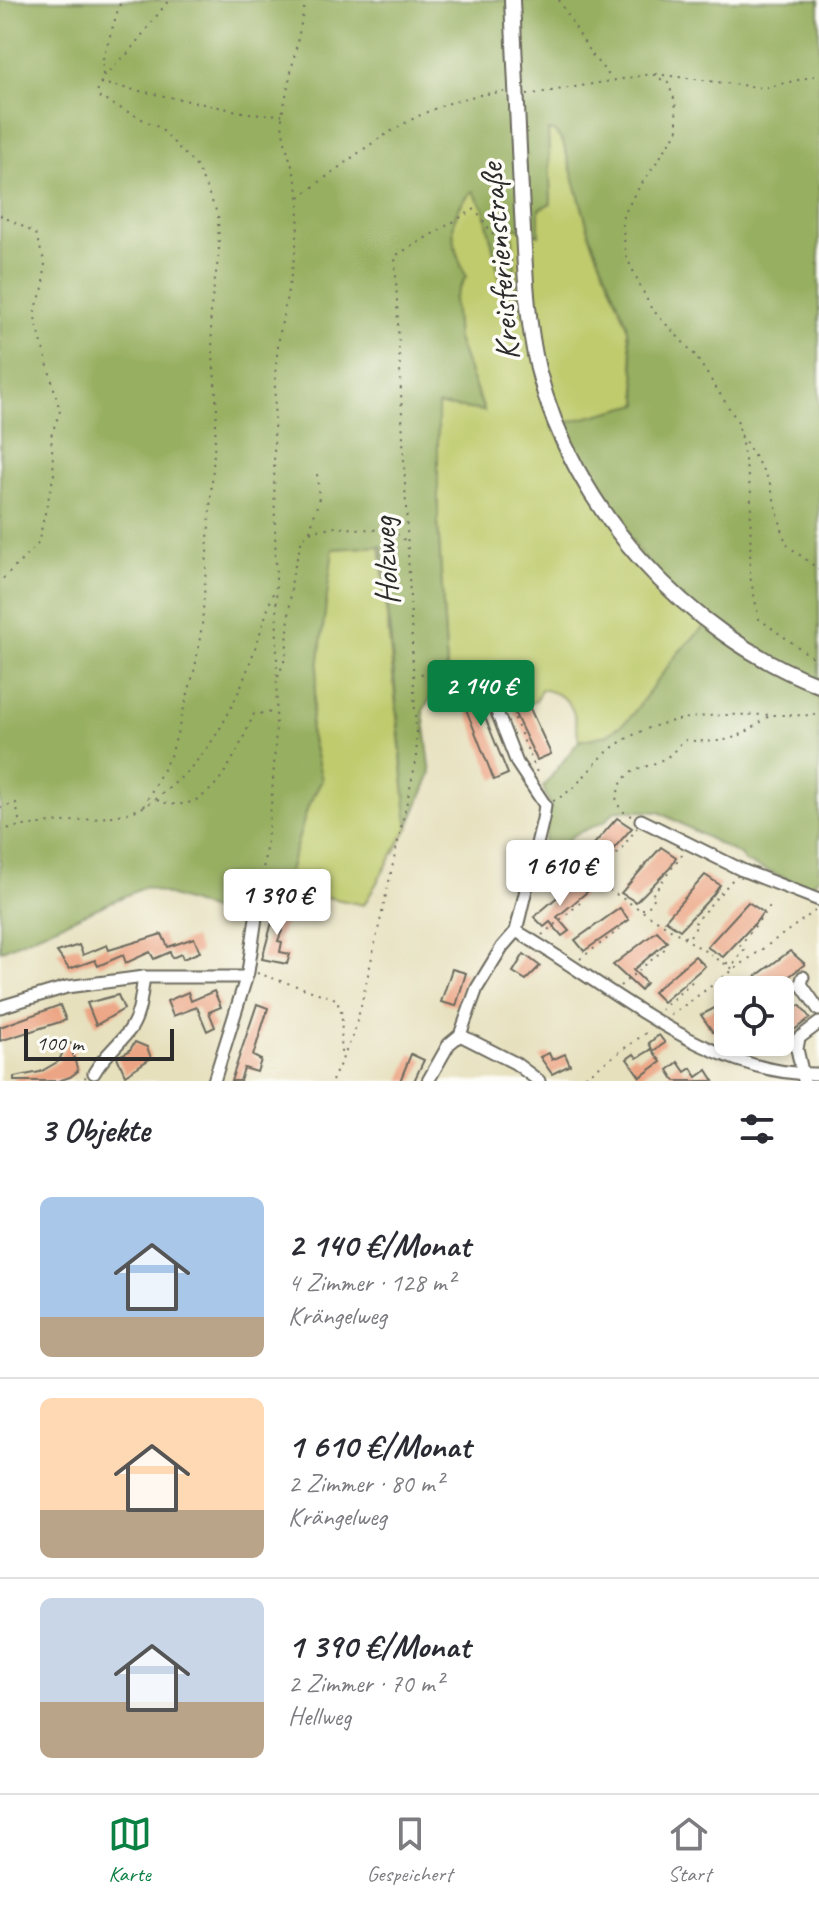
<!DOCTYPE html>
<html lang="de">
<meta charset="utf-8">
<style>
body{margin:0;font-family:Caveat,sans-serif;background:#f2f2f3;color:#2b2b33;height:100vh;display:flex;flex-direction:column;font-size:30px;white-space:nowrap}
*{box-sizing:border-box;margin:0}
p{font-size:26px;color:#7c7c81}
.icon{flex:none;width:44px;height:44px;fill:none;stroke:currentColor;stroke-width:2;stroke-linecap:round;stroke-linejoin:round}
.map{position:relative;height:1081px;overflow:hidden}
.details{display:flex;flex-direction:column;background:#fff;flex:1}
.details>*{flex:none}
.buttons{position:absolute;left:714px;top:976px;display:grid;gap:16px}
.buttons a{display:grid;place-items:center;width:80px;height:80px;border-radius:12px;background:#fff;box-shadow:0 4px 12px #0003;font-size:40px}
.scale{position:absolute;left:24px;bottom:20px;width:150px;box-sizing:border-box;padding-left:8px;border:4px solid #2b2b2b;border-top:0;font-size:22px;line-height:28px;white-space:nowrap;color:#2b2b2b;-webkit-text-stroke:6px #fdfcf7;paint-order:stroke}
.price{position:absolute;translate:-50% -68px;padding:0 18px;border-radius:8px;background:#fff;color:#222;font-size:26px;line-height:52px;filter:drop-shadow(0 2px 4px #0008)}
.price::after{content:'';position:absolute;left:50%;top:48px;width:24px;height:18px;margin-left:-12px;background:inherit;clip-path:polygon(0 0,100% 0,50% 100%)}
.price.active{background:#0b8043;color:#fff}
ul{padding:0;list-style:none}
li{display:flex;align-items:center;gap:24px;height:200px;padding:0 40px}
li+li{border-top:2px solid #e1e1e2}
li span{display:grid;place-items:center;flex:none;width:224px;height:160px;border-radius:12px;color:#555}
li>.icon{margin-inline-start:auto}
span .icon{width:96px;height:96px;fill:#fffc;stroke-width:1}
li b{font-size:34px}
h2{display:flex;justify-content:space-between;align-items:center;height:96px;padding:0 40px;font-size:34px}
.menu{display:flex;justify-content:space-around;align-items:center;height:112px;border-top:2px solid #e1e1e2;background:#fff;font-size:22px;color:#7c7c81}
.menu a{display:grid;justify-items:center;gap:4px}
.menu .active{color:#0b8043}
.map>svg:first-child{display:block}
.green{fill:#bfcb6d;stroke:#757b4c;stroke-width:2}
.forest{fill:#97af60;stroke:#616d46;stroke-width:2}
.building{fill:#eca584}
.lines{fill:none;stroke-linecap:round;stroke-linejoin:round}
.minor-casing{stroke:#6c6a5e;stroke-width:15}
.tertiary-casing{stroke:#6c6a5e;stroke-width:18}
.path{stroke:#6c6a5e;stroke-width:2;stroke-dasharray:2 6;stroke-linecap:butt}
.minor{stroke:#fff;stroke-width:11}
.tertiary{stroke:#fff;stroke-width:14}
.labels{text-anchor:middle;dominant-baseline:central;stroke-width:7;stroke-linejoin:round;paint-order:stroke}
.street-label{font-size:34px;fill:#2b2b2b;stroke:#fdfcf7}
</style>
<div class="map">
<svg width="819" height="1081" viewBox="0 0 819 1081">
<rect width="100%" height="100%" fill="#fdfcf7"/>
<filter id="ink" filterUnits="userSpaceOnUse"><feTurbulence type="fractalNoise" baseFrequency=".0125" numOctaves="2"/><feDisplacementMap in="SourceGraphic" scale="16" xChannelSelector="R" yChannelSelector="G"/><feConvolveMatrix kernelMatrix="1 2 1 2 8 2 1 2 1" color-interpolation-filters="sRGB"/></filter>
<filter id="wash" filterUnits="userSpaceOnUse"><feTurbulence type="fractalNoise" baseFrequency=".006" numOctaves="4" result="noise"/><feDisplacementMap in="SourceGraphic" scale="32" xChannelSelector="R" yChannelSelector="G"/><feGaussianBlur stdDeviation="1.8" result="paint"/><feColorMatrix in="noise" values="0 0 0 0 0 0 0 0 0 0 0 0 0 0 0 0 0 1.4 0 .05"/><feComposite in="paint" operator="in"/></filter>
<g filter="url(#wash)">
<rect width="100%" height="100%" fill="#e6e0bd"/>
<g class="green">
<path d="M548,131H554L563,142L592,241L627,324L639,405L553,426L706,626L678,653L629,719L607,735L579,741C574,710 574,696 541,689L536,701L515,707L508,704L497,672L487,674L480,668L468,675L447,670L438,522V405L484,410L457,339L454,299L466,276C451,245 445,216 473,191L484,209L508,312L512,226L539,234V209L551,203Z"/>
<path d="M380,546L408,828L364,905L284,888L308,806L322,780L310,731L332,549Z"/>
</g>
<path class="forest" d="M0,0H819V877L810,888L745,862L740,855L659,812L616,810L604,822L573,835L553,855H541L550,806L543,787L579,741L607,735L629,719L678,653L705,626L668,592L552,426L639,404L627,324L592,241L563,142L554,131H548L551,203L539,209V235L512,226L518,315L508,313L484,209L473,191C444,215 452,247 466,276L454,299L457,339L484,411L438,405V522L447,670L423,711L431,774L408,828L382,546L333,549L310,731L322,780L308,806L284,888L253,883L241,920L145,887L0,951Z"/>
<g id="blocks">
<g class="building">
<path d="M468,675L508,774L494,780L455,681Z"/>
<path d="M528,704L551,754L537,760L513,710Z"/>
<path d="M617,818L632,828L592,873L578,862Z"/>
<path d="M661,847L676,857L670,868L636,902L621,893Z"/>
<path d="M705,875L720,885L713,895L680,930L665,920Z"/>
<path d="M576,881L587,892L557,917L569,931L562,936L550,922L544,927L534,917Z"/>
<path d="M748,902L763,912L756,922L723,957L707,947Z"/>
<path d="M277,904L291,907L278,941L282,942L280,952L290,954L287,964L262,959Z"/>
<path d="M620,908L629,920L584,951L575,940Z"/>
<path d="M657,931L667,942L633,970L646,983L640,990L613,965Z"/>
<path d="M162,934L168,947L194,938L200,952L183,959L181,954L172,958L170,952L154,959L150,952L126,963L123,955L98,966L95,960L69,969L57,952L79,945L83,955L107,945L109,950Z"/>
<path d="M790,951L805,964L772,990H754L748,982Z"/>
<path d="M524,954L540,966L526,980L513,972Z"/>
<path d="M695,956L705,966L663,1002L653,992Z"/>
<path d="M452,969L466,973L456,1006L441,1002Z"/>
<path d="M214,991L221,1007L209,1012L215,1027L207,1031L197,1007L173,1016L167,1001L188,992L191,1001Z"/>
<path d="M118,995L124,1009L96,1025L87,1003Z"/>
<path d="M728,1001V1021L713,1032L701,1015Z"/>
<path d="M257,1004L268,1008L253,1056L261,1060L257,1072L244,1068L240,1081H231Z"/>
<path d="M60,1005L66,1020L0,1041V1027Z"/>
<path d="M800,1005L810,1018L786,1036L780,1027V1016Z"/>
<path d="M659,1035L665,1043L653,1051L661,1062L640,1077L627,1059L634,1054L637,1058L652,1049L649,1043Z"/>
<path d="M67,1042L76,1046L73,1055L78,1071L70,1077L58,1081H14V1077L40,1072L59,1061Z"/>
<path d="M135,1042L147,1047L151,1058L125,1075L117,1057L129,1051Z"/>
<path d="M549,1053L552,1060L565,1054L570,1065L552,1074L540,1057Z"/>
<path d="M411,1054L424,1060L414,1081H400Z"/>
<path d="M678,1062L685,1072L691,1068L697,1077L707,1070L714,1081H675L668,1070Z"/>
</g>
</g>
</g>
<g filter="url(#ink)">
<use href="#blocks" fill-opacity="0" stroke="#6c6a5e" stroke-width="2"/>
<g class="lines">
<defs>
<g id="minor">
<path d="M641,820L742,870L819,900"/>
<path d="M516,931C607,983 709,1077 819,1074"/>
<path d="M803,977L801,984L819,1010"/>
<path d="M0,1007L67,987L144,977H246"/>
<path d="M460,1035L515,1063L539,1081"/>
<path d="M94,1073C104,1055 120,1044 131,1028C141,1012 141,994 144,977"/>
<path d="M804,1080L797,1049L799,1038L819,1023"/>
<path d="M214,1081L248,972L261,884"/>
<path d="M428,1081L449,1044L460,1035L477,988L502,947L516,931L543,819L545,805L517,763L484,679"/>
</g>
<path id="tertiary" d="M512,0C515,71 519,142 522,212C525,265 526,318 538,369C572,508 686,634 819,685"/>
</defs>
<use href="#minor" class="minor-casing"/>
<use href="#tertiary" class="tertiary-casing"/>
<g class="path">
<path d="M559,0L591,54L612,79"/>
<path d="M655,74L764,88L819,75"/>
<path d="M103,75L102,62L121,0"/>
<path d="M100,83L248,113L282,115"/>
<path d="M527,95L652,74L668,83L675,101L678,131L634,195L622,219L626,256L651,308L695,355L738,422L751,493L750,576L759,619L819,662"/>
<path d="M300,197C362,150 424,97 504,92"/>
<path d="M0,215L35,233L45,263L44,285L34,314L60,411L51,436L54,474L38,544L0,582"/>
<path d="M741,435L769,480L786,544L819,570"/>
<path d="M310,531L319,498L317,474"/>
<path d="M413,676L437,670L481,669"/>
<path d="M278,677L286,656L292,577L302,539L309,532L331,527L393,531L407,542"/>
<path d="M505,705L515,708L511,710L538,775"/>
<path d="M157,800C211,823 237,751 254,714L276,712"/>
<path d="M553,801C579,789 590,765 612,748C672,704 748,717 819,715"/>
<path d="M144,806L172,752L195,668L202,625L217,409L210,313L219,253L218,215L197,167L160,128L100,98L97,92L103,77L128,53L169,0"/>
<path d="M0,808L16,803L20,825"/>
<path d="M632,816L622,811L616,801C622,765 639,773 665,758C672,755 678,746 684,740C725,744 737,741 770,715"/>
<path d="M0,830C42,821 86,823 127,813C144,809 156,799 169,788C233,736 250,662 275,587"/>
<path d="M554,866L566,862L572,866L733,969"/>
<path d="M262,875C289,712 270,548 275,384C276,322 299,265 299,204C299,174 281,146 282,115L306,0"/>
<path d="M598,884L600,879L605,883L613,870L608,866L637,828"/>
<path d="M642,909H647L655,897L652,895L683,853"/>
<path d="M542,935L580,903"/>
<path d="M684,937L687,934L690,936L698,924L695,922L734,878"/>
<path d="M580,959L620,929"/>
<path d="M726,963L734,964L744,950L739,947L770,906"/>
<path d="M257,973L336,999L342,1014L341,1054"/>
<path d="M620,986L667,947"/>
<path d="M661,1010L696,978"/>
<path d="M671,1015L815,911"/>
<path d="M77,1081L86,1077"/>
<path d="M332,1081L353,1036L361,1006L417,757L395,256L475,209L512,262"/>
<path d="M579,1081L650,1030"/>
</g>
<use href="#minor" class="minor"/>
<use href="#tertiary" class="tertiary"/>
</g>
</g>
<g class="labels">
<g class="street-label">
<text transform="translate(499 262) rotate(-95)">Kreisferienstraße</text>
<text transform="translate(385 561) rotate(-93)">Holzweg</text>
</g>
</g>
</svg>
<div class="buttons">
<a><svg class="icon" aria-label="locate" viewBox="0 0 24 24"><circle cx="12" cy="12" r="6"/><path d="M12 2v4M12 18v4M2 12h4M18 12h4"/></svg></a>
</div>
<div class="scale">100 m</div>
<b class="price active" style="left:481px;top:728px">2 140 €</b>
<b class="price" style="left:560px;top:908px">1 610 €</b>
<b class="price" style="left:277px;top:937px">1 390 €</b>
</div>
<section class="details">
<h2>3 Objekte<svg class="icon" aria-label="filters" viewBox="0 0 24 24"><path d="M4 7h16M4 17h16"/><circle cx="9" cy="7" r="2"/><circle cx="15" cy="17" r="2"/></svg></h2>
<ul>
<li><span style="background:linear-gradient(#a9c7e8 75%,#b9a48a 0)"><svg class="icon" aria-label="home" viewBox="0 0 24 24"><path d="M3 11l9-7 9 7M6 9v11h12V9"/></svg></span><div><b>2 140 €/Monat</b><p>4 Zimmer · 128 m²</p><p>Krängelweg</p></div></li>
<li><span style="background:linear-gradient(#ffd9b3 70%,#b9a48a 0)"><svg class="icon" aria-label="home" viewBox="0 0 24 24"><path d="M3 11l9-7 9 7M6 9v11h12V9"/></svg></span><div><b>1 610 €/Monat</b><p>2 Zimmer · 80 m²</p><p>Krängelweg</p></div></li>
<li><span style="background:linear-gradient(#c9d6e8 65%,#b9a48a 0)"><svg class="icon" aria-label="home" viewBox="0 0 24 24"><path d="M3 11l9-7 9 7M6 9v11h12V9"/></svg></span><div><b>1 390 €/Monat</b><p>2 Zimmer · 70 m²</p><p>Hellweg</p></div></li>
</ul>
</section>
<nav class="menu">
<a class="active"><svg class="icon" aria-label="map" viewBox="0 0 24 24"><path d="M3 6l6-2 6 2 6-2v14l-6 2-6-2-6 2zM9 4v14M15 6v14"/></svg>Karte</a>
<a><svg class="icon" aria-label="saved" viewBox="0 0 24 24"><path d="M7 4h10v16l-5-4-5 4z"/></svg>Gespeichert</a>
<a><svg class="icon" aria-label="home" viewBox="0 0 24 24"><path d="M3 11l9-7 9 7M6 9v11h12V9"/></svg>Start</a>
</nav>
